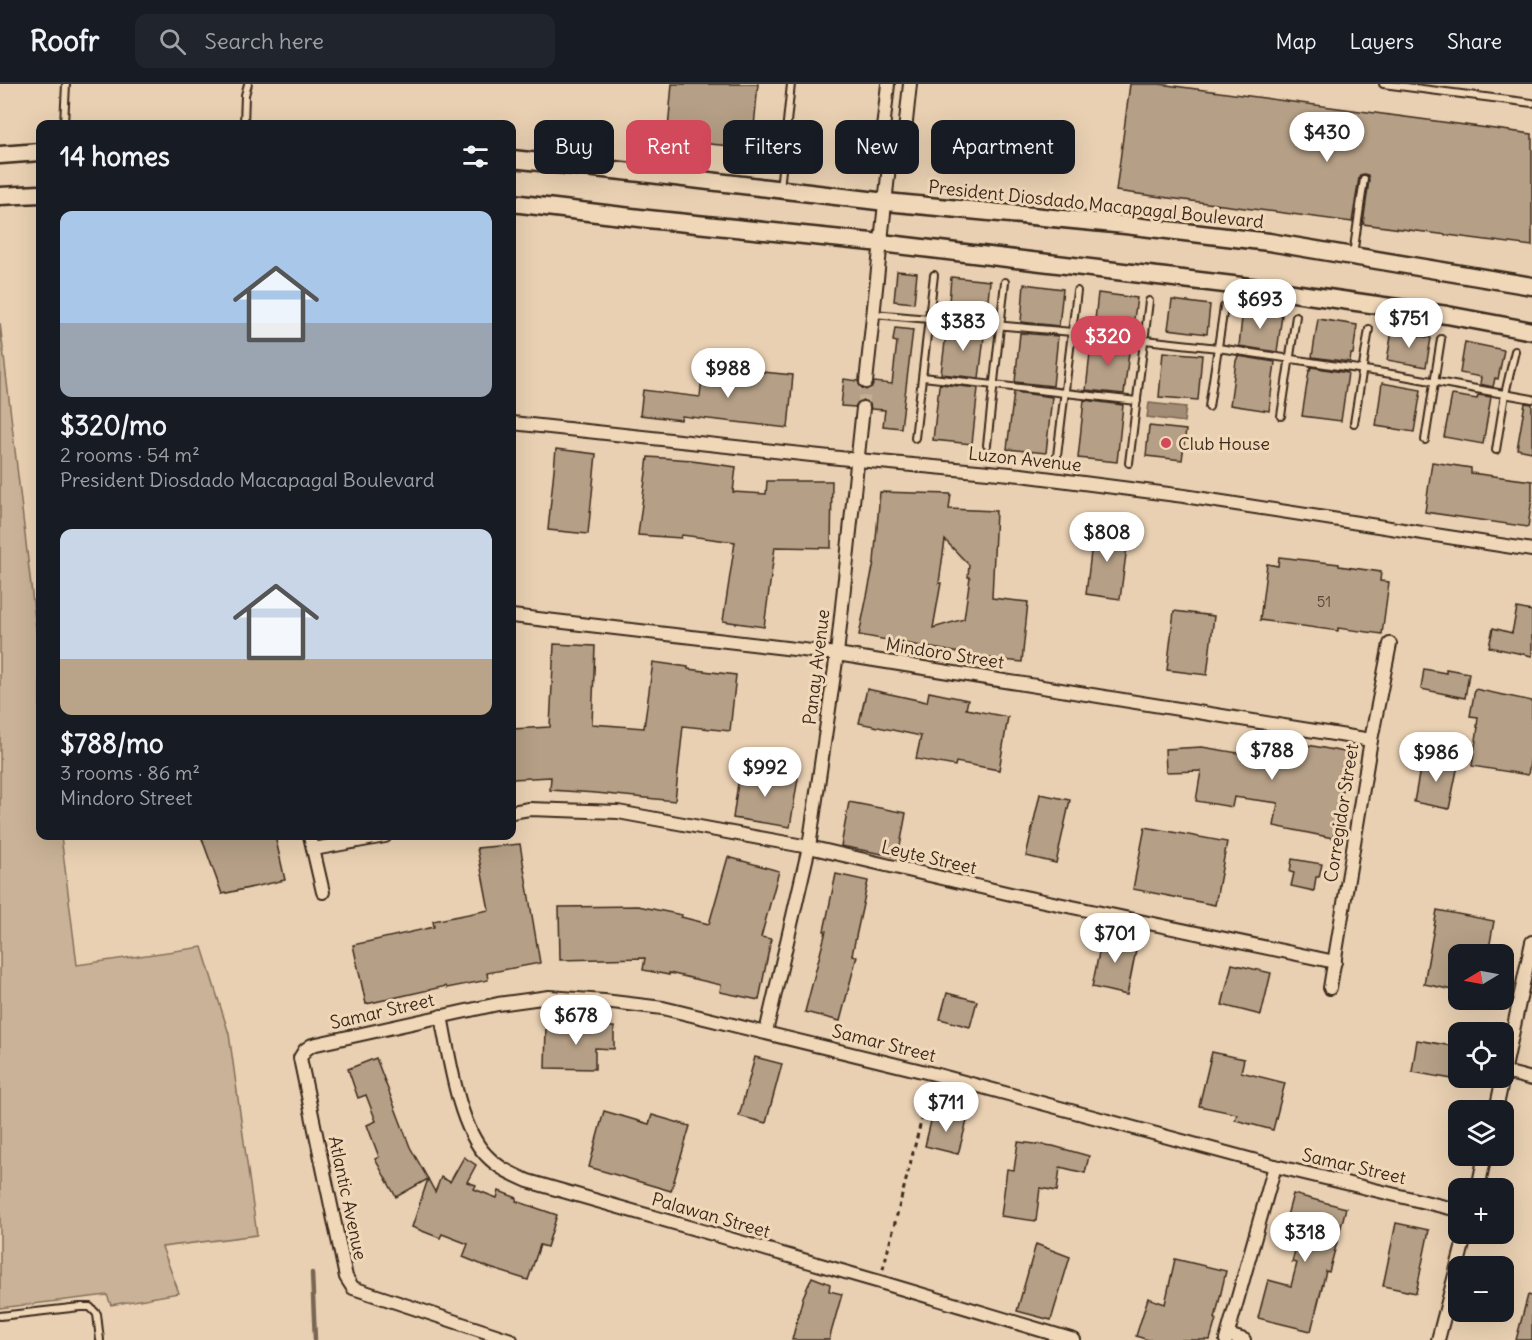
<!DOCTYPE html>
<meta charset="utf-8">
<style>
body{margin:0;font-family:Delius,sans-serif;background:#20242c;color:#f1f3f6;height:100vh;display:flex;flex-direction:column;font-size:22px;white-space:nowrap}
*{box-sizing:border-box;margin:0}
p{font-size:20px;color:#9ea1a6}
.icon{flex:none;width:33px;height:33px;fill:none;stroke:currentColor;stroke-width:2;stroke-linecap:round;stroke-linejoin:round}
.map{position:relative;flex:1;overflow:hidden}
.side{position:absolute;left:36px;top:36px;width:480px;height:720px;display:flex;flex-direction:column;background:#171b24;border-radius:12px;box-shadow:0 6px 24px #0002}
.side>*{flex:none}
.guide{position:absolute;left:534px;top:36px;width:570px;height:54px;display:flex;gap:12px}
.needle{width:39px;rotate:260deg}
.fabs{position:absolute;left:1448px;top:860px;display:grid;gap:12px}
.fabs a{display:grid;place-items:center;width:66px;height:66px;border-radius:12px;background:#171b24;box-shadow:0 6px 24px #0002;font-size:30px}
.price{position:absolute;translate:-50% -51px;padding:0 14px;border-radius:21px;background:#fff;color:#222;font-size:20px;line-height:39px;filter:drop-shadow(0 2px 3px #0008)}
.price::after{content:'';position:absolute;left:50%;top:36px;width:18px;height:14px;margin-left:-9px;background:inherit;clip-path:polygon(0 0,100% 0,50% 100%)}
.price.on{background:#d1495b;color:#fff}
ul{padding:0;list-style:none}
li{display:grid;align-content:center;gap:12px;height:318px;padding:0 24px}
li span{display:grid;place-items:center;height:186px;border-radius:12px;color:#555}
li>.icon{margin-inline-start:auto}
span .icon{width:108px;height:108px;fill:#fffc;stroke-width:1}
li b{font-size:26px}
h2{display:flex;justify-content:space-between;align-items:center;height:72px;padding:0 24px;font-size:26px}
.chip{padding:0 21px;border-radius:12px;background:#171b24;box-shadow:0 6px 24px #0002;font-size:21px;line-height:54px}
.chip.on{background:#d1495b;color:#fff}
header{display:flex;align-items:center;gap:36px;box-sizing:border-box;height:84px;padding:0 30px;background:#171b24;border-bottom:2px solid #363941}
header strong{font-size:28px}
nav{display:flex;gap:33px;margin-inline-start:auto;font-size:21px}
.search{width:420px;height:54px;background:#20242c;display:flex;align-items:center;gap:15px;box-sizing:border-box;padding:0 21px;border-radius:12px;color:#9ea1a6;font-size:22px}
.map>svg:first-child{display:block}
.green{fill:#c9b297;stroke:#826e5a;stroke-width:1.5}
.water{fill:#a28c75;stroke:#796552;stroke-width:1.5}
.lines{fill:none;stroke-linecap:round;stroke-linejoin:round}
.stream{stroke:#796552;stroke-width:4.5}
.building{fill:#b59f86;stroke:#3b2a1e;stroke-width:1.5;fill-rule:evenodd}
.street-tunnel{stroke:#c6af94;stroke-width:12;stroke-dasharray:12 6;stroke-linecap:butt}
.lane-casing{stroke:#3b2a1e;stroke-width:10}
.street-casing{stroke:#3b2a1e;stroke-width:16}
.secondary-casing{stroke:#3b2a1e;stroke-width:21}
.path{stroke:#3b2a1e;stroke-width:3;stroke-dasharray:4.5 4.5;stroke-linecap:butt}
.lane{stroke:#f0d7b8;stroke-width:6}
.street{stroke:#f0d7b8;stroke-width:12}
.secondary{stroke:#f0d7b8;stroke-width:16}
.poi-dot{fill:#d1495b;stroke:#f0d7b8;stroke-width:2}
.labels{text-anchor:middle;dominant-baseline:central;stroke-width:6;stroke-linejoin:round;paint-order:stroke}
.number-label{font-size:15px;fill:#5a4738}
.street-label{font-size:18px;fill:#3b2a1e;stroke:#f0d7b8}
.poi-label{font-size:18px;fill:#3b2a1e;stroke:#f0d7b8;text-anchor:start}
</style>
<header>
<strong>Roofr</strong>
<div class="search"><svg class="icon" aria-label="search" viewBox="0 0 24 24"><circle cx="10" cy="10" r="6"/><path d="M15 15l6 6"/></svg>Search here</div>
<nav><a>Map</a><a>Layers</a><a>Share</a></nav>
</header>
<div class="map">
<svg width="1532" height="1256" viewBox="0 0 1532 1256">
<rect width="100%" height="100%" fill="#e9d0b2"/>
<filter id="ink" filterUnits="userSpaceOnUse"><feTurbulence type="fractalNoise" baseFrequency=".0167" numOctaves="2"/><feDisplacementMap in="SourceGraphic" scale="12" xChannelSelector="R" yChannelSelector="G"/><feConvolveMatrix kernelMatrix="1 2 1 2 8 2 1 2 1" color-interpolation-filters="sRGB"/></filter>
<g filter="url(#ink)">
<path class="green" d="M0,239L40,578V752H61L77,881L202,863L229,950L257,1151L162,1163L179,1209L111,1221L107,1211L0,1224Z"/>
<path class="water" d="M1149,319L1186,323L1184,338L1147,333Z"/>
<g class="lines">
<path class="stream" d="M312,1189L315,1256"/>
</g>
<g class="building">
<path d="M672,0H758L752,64L667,56Z"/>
<path d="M1130,0H1159L1532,50V162L1363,140L1369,96L1368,91L1364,90L1360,91L1359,94L1352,138L1116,107Z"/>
<path d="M897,187L917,189L914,219L894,217Z"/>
<path d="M951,193L990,197L986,235L948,231Z"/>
<path d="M1024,200L1063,205L1059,242L1021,238Z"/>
<path d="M1098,209L1137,214L1132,249L1094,245Z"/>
<path d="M1172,216L1210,221L1207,250L1168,245Z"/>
<path d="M1243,225L1282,231L1277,268L1239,262Z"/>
<path d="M1318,235L1357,241L1353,270H1351L1350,278L1312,273Z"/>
<path d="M947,242L985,245L979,294L941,290Z"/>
<path d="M895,244L913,246L901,344L883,342L885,326L871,325L870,320L864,316L859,317L855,323L841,322L844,295L858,297L861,304L866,306L872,303L874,298L892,300L897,258L893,257Z"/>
<path d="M1392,247L1431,254L1426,283L1387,276Z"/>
<path d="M1020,249L1058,252L1053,302L1015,298Z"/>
<path d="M1092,256L1130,260L1124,310L1086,306L1091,260H1092Z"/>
<path d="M1465,258L1504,266L1498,295L1495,294L1493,303L1480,300L1481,293L1460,289Z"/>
<path d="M1163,268L1202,271L1198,316L1159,313Z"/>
<path d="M1238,272L1275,278L1269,327L1230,321L1236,277Z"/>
<path d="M703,282L793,291L788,344L682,332L681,336L640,331L643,306L700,313Z"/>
<path d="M1311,283L1348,289L1341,337L1302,332L1309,287H1310Z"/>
<path d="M1382,299L1421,306L1414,348L1376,342Z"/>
<path d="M940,300L978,304L972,360L933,356L939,302Z"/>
<path d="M1014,308L1052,313L1046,369L1007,365Z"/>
<path d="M1452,311L1477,315L1478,311L1491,313L1483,360L1444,353Z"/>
<path d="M1084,316L1123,321L1117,378L1078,374Z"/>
<path d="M1525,319L1532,320V368L1517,365Z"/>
<path d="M1149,342L1186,346L1182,376L1146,372Z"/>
<path d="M556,365L596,370L588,450L548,446Z"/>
<path d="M648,373L692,376V377L736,383L733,408L766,410L767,397H832L831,464L775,463L764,543L723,537L735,458L682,451L681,454L638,451Z"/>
<path d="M1432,378L1471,384V389L1532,397V414L1528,443L1425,428Z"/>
<path d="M880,408L951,410L949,425L996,427L992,514L1028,518L1022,578L994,575L859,551L874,478ZM945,456L969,481L968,493H970L964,535L933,544L941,499H939Z"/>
<path d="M1094,443L1129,448L1120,515L1086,510Z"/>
<path d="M1279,473L1339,480V482L1381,488L1380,497L1389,498L1382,550L1338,544V547L1260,536L1267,480L1278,482Z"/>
<path d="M1517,524L1532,527V572L1489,563L1493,544L1512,549Z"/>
<path d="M1174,527L1214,532L1207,591L1167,586Z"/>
<path d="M554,560L595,562L592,640L644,644L653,578L688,583V585L736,591L730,647L683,642L675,717L596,709L550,706L551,693L512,695V645L550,643Z"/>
<path d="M1424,585L1446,589V585L1469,589L1465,614L1421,605Z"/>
<path d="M867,605L927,618L929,608L968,616L966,625L1008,633L999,686L956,678L955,682L916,675L921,652L859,639Z"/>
<path d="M1475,605L1532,617V666L1528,691L1472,682L1478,643H1477L1478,633L1470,632Z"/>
<path d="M1245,659L1301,666L1302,660L1350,669L1333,754L1274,742L1278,719L1234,713L1232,723L1196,717L1201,687L1166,688L1165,665L1202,663L1244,670Z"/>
<path d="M1422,674L1458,681L1449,725L1414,718Z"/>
<path d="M740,685L798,694L790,743L733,734Z"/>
<path d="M1040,710L1070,716L1056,779L1026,772Z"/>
<path d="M849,718L906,729L898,773L841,762Z"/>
<path d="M1145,743L1227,758L1215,821L1133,805Z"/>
<path d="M201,752H275L285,796L222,810Z"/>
<path d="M520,760L540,879L487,889L488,896L447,904L446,902L366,920L353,861L434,843L433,837L489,826L477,764Z"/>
<path d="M728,773L779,787L761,853L771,855L759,916L720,908L721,901L669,889V891L643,886L645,874L560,876L559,823L638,822L682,831L681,833L709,840Z"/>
<path d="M1292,775L1322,780L1319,793H1316L1314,807L1291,802L1294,789L1290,788Z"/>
<path d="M836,790L868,797L852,871L857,872L840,937L805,928L826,847H824Z"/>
<path d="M1437,826L1494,837L1488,870L1458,864V907L1424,900Z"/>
<path d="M1103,849L1138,856L1127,911L1092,903Z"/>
<path d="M1232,880L1271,889L1261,931L1222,921Z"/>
<path d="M947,909L977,917L970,943L940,935Z"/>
<path d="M546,942L614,943V965L595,964V985L545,984Z"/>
<path d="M1417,956L1458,963V996L1412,988Z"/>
<path d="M1212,968L1244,975L1241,988L1285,999L1273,1046L1235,1036L1237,1030L1199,1022Z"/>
<path d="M755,973L782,980L766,1039L739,1032Z"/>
<path d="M376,974L410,1063L428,1095L396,1113L375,1075L379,1073L367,1041L376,1037L366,1011L358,1014L348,985Z"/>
<path d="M604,1027L649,1040L652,1031L690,1042L671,1107L589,1083Z"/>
<path d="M933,1029L967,1037L958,1070L925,1062Z"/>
<path d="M1018,1058L1053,1062L1089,1072L1085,1089L1060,1083L1057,1107L1040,1104L1036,1137L1001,1132L1007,1085L1014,1086Z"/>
<path d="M464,1073L476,1081L467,1098L476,1101L474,1105L497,1114L499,1107L517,1114L516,1117L557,1131L547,1163L540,1161L528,1196L490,1184L463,1173L468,1160L442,1150L440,1154L412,1143L428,1095L435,1108L441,1093L450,1098Z"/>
<path d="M1293,1110L1346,1124L1329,1188L1326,1187L1311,1247L1258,1234L1268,1196L1291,1202L1297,1179L1292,1178L1300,1148L1284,1143Z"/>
<path d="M1396,1139L1429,1146L1416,1209L1383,1202Z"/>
<path d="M1036,1160L1070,1173L1051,1236L1017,1227Z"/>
<path d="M1175,1175L1226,1187L1215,1235H1216L1210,1256H1148L1136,1252L1148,1214L1165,1220Z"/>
<path d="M812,1193L830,1200L829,1207L842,1210L829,1256H792L803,1213Z"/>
<path d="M1528,1211L1532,1212V1256H1516Z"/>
</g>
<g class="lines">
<path class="street-tunnel" d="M863,324L866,298"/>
<defs>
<g id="lane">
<path d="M1383,0L1532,19"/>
<path d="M64,40L66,0"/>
<path d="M244,40L245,11L248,0"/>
<path d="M780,105L791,0"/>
<path d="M1353,171L1364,95"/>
<path d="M874,230L1072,248L1218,264L1398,291L1532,315"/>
<path d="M923,293L1137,317"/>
<path d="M1209,323L1224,223"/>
<path d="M1281,332L1296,232"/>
<path d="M1354,339L1369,245"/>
<path d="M915,354L934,191"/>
<path d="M1425,356L1441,255"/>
<path d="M987,361L1005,198"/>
<path d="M1496,366L1505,310L1515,267"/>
<path d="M1057,372L1077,207"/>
<path d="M1129,379L1149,217"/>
<path d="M0,1232L80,1223H90L97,1230L100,1256"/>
</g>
<g id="street">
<path d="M889,82L904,56L910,0"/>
<path d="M866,298L889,82L882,54L888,0"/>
<path d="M512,339L858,376L1021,391L1184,412L1532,466"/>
<path d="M512,532L837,570L1371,656"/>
<path d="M512,728L529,725L618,728L809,763L1015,811L1335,878"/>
<path d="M310,752L323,808"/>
<path d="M314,765L385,752"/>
<path d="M1330,904L1371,656L1390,560"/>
<path d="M441,932C449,971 458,1042 486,1071C498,1084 512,1090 528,1097L880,1198L1074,1256"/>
<path d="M766,948L809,763L837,570L863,324"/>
<path d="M1505,988L1532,995"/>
<path d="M1496,1026L1532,858"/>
<path d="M1478,1104L1485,1071"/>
<path d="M1228,1251L1244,1256"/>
<path d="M511,1256L353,1204L346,1193L300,974L305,966L312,961L498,920L549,913L604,917L663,924L934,990L1275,1082L1458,1126"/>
<path d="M1226,1256L1275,1082"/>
<path d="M1438,1256L1466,1149"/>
</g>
<g id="secondary">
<path d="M0,71L40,68"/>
<path d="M512,75L650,90L886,118L1125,141L1269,158L1532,202"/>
<path d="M0,112L40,110"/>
<path d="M512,119L648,135L881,159L1258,204L1447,231L1532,247"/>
</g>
</defs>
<use href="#lane" class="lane-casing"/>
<use href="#street" class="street-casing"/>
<use href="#secondary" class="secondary-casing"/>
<path class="path" d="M883,1185L930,1003"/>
<use href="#lane" class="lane"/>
<use href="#street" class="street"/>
<use href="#secondary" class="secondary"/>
</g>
</g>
<circle class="poi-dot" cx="1166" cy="359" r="6"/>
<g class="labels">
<g class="number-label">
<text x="1324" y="517">51</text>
</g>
<g class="street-label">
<text transform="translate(1096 120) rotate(6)">President Diosdado Macapagal Boulevard</text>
<text transform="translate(1025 375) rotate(6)">Luzon Avenue</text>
<text transform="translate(945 569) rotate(9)">Mindoro Street</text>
<text transform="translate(816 583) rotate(-83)">Panay Avenue</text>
<text transform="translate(1341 729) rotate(-81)">Corregidor Street</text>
<text transform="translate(929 773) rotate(13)">Leyte Street</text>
<text transform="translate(382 927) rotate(-13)">Samar Street</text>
<text transform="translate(884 959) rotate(14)">Samar Street</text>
<text transform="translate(1354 1082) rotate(13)">Samar Street</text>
<text transform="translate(348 1114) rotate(78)">Atlantic Avenue</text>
<text transform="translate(711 1131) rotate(16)">Palawan Street</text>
</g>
<g class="poi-label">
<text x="1178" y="359">Club House</text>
</g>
</g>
</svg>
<div class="fabs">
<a><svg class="needle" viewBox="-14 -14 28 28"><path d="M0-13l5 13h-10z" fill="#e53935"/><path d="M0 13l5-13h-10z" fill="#9ea1a6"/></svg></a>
<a><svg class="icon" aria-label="locate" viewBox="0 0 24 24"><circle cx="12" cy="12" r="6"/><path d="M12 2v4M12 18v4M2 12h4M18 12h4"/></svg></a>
<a><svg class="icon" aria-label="layers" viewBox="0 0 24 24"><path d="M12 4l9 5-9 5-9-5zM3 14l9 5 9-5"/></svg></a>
<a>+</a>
<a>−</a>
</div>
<b class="price" style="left:1327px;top:79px">$430</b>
<b class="price" style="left:1260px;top:246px">$693</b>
<b class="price" style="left:1409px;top:265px">$751</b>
<b class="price" style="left:963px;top:268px">$383</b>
<b class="price on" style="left:1108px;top:283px">$320</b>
<b class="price" style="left:728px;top:315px">$988</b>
<b class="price" style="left:1107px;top:479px">$808</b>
<b class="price" style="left:1272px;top:697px">$788</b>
<b class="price" style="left:1436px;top:699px">$986</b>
<b class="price" style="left:765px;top:714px">$992</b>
<b class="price" style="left:1115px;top:880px">$701</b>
<b class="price" style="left:576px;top:962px">$678</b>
<b class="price" style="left:946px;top:1049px">$711</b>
<b class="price" style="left:1305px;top:1179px">$318</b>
<div class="guide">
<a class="chip">Buy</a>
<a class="chip on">Rent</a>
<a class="chip">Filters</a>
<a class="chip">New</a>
<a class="chip">Apartment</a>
</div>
<section class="side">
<h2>14 homes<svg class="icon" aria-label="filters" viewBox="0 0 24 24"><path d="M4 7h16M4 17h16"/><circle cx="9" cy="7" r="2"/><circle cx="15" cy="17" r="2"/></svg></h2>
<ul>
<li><span style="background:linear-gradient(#a9c7e8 60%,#9aa5b1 0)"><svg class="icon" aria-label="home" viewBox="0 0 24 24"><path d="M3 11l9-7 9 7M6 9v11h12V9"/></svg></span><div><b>$320/mo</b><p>2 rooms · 54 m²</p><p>President Diosdado Macapagal Boulevard</p></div></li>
<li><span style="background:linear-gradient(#c9d6e8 70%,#b9a48a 0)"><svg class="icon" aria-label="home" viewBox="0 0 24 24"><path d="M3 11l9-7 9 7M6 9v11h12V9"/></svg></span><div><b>$788/mo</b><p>3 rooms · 86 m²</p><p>Mindoro Street</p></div></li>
</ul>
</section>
</div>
